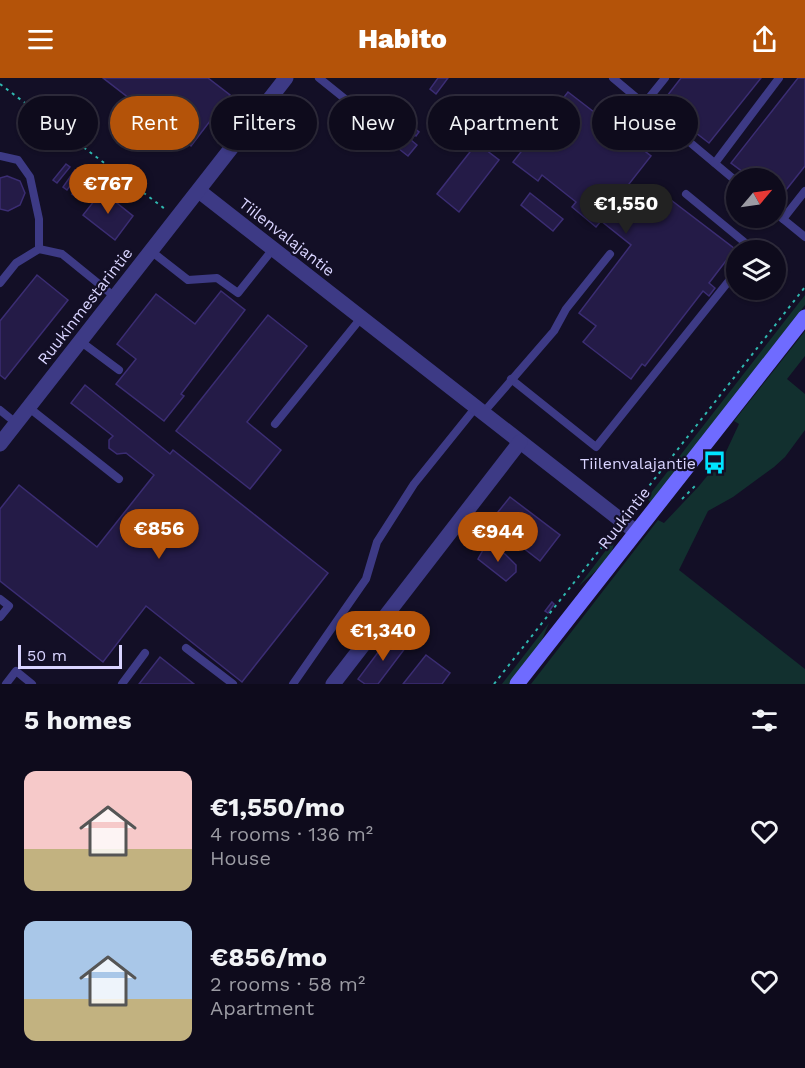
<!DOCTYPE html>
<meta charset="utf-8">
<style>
body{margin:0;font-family:"Work Sans",sans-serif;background:#1c1929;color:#f1f3f6;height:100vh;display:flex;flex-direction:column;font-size:22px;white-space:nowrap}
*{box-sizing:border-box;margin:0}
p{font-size:20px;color:#9b9ba3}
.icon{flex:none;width:33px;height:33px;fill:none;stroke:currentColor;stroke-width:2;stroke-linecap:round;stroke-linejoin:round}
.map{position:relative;height:606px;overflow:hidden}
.side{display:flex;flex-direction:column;background:#0e0b1c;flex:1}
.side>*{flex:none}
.banner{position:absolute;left:18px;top:18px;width:770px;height:54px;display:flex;gap:12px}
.needle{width:39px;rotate:61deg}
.controls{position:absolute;left:726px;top:90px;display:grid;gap:12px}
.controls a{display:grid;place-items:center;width:60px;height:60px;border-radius:50%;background:#0e0b1c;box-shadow:0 2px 4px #0004,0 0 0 2px #2e2b3b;font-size:30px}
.scale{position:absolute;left:18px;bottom:15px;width:104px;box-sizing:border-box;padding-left:6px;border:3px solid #d9d4ff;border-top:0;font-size:16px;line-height:21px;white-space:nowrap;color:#d9d4ff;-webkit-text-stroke:4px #130f26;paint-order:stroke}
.price{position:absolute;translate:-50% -51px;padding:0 14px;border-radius:21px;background:#b45309;color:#fff;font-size:20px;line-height:39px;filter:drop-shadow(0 2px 3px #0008)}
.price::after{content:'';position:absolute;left:50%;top:36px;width:18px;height:14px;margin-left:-9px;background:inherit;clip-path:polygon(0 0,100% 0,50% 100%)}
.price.active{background:#222;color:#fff}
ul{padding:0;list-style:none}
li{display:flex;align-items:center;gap:18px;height:150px;padding:0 24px}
li span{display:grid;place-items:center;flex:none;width:168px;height:120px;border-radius:12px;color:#555}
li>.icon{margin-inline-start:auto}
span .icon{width:72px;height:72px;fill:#fffc;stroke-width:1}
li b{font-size:26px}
h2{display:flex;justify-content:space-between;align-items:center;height:72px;padding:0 24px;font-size:26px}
.pill{padding:0 21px;border-radius:27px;background:#0e0b1c;box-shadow:0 2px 4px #0004,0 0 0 2px #2e2b3b;font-size:21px;line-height:54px}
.pill.active{background:#b45309;color:#fff}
header{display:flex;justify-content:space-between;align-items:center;height:78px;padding:0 24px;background:#b45309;color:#fff;font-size:27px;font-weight:800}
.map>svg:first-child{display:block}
.green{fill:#12302f}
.building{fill:#241b47;stroke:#3b2d73;stroke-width:1.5}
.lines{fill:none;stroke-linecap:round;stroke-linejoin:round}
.path{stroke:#2fb8b0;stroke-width:2;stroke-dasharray:3 4.5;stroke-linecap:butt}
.lane{stroke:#3d3a85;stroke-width:8}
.street{stroke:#3d3a85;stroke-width:15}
.secondary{stroke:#6f6bff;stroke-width:15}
.labels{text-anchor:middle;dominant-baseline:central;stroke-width:4.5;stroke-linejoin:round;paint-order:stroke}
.street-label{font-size:16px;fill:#d9d4ff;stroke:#130f26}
.poi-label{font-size:16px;fill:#d9d4ff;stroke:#130f26;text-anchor:end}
</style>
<header><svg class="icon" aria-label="menu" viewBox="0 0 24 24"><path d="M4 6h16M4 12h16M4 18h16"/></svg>Habito<svg class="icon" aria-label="share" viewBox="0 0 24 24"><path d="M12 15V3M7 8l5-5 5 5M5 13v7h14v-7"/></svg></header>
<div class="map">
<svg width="805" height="606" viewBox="0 0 805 606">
<rect width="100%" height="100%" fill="#130f26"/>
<g class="green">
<path d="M805,217V227L651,425L647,420Z"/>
<path d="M805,253V278L787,301L805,316V352L785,379L774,389L733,419L708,433L679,492L805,591V606H531L658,442L664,445L699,408L725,376L739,346L734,343Z"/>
<path d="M613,463C618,477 588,499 578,509Z"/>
<path d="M549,545L539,569L510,606H502Z"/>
</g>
<g class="building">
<path d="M103,0H208L230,17L191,68Z"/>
<path d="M438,0H448L436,16L430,11Z"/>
<path d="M681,0H761L709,65L660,27Z"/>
<path d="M798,0H805V88L778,122L776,120V100H751L731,85Z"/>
<path d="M568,14L651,78L625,111L655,134L667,119L735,171L709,205L715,210L709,218L703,213L645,288L642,286L631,301L583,264L596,248L579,235L631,167L601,143L596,149L572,129L576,124L542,97L538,103L513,84Z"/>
<path d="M404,42L419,54L416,58L405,50L415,57L411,62L417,67L408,78L385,60L389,55L393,57L401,47L403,48L401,46Z"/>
<path d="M477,65L499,82L459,134L437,116Z"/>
<path d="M66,86L70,89L57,105L53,102Z"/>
<path d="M75,92L79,96L67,112L63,109Z"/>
<path d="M7,98L20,103L25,115L20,127L8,133L0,131V100Z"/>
<path d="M85,100L89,103L76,119L72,116Z"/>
<path d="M102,113L133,138L115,162L83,137Z"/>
<path d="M530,115L563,141L553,153L521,127Z"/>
<path d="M37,197L68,222L5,301L0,297V243Z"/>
<path d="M221,213L245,232L181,316L184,318L164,343L116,306L136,281L117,266L156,216L195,246Z"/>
<path d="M268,237L307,268L247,344L281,372L250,411L176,353Z"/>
<path d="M85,307L170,376L173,372L328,495L242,604L146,528L103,584L0,503V431L19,407L97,469L154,397L126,375L117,376L109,370V362L113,358L71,325Z"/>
<path d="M510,419L560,457L540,483L490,444Z"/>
<path d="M489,468L505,476L516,487V494L506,503L478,481L483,472Z"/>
<path d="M552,524L554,526L548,535L545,533Z"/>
<path d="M391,557L406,569L378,606H365L358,601Z"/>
<path d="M426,577L450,595L442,606H403Z"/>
<path d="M160,579L194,606H139Z"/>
</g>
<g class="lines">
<g class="path">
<path d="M0,6L165,131"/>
<path d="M682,421L697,406"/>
<path d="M631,431L805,209"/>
<path d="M494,606L613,455"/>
</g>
<g class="lane">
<path d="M319,0L375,45"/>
<path d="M613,0L736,103"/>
<path d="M644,26L665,0"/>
<path d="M0,78L18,82L30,99L39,141V171"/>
<path d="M715,85L779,0"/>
<path d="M686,116L754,172"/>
<path d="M776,135L783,141L805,113"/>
<path d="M783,141L805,159"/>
<path d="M151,173L188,202L217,200L238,215L273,171"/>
<path d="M0,205L16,185L39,171L62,176L115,219"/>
<path d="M80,263L119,292"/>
<path d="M511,301L596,369L736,194"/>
<path d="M28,329L119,401"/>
<path d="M0,332L16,345"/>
<path d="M483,335L554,253L566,231L610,176"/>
<path d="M275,346L361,240"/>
<path d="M0,521L9,528L0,539"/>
<path d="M186,570L233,606"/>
<path d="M6,606L16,593L32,606"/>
<path d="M122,606L145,575"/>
<path d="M293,606L366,501L377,464L414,406L476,329"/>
</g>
<g class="street">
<path d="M199,113L636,454"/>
<path d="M0,366L286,0"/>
<path d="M333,606L520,364"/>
</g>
<path class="secondary" d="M517,606L805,239"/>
</g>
<defs>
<symbol id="bus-bare" viewBox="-9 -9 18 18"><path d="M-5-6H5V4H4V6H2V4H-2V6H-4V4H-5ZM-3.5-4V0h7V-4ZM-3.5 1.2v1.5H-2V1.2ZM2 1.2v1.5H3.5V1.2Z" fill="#00e5ff" stroke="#130f26" stroke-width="2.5" paint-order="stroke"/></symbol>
</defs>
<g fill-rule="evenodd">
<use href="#bus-bare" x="698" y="368" width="33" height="33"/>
</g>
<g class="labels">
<g class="street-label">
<text transform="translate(287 159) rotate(38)">Tiilenvalajantie</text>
<text transform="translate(85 228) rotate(-52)">Ruukinmestarintie</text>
<text transform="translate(624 440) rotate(-52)">Ruukintie</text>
</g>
<g class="poi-label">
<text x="696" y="385">Tiilenvalajantie</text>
</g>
</g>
</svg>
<div class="controls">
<a><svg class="needle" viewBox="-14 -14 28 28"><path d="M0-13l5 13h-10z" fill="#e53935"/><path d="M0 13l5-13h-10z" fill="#9b9ba3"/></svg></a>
<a><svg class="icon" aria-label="layers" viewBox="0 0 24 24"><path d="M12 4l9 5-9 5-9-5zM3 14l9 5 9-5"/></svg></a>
</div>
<div class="scale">50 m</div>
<b class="price" style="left:108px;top:137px">€767</b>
<b class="price active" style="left:626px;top:157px">€1,550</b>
<b class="price" style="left:159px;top:482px">€856</b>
<b class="price" style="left:498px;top:485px">€944</b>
<b class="price" style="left:383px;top:584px">€1,340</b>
<div class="banner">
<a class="pill">Buy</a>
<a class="pill active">Rent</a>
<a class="pill">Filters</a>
<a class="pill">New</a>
<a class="pill">Apartment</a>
<a class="pill">House</a>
</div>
</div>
<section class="side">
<h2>5 homes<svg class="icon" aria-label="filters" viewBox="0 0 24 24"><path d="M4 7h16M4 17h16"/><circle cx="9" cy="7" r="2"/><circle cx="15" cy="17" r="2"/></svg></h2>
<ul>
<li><span style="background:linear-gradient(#f6c9c9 65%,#c2b280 0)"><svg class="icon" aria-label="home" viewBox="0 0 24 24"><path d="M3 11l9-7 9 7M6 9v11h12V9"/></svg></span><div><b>€1,550/mo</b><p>4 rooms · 136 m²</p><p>House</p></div><svg class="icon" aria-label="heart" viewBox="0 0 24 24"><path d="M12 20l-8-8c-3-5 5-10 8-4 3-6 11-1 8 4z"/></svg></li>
<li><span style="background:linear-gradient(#a9c7e8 65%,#c2b280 0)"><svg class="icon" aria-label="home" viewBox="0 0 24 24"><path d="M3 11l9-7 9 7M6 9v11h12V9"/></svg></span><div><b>€856/mo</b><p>2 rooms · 58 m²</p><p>Apartment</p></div><svg class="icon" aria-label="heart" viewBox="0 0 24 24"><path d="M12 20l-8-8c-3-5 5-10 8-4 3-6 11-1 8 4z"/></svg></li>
</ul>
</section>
